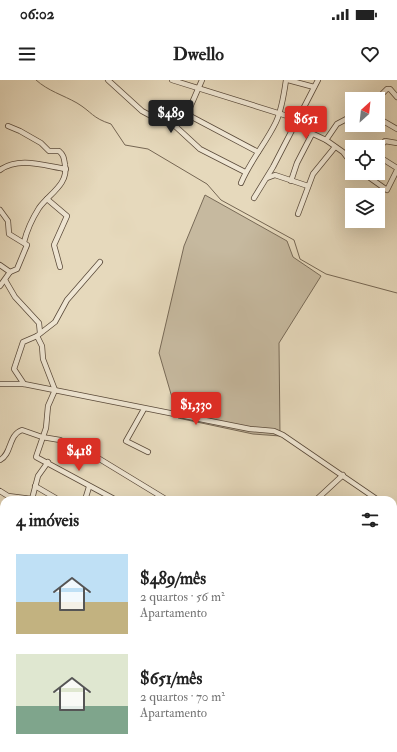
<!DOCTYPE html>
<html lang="pt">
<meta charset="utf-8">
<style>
body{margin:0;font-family:"IM FELL Double Pica",serif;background:#f6f6f6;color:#222;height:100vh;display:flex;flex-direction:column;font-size:15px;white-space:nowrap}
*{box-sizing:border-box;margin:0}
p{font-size:13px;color:#767676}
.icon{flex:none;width:22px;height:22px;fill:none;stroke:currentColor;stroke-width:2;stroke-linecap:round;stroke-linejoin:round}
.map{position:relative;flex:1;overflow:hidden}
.details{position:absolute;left:0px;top:416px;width:397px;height:256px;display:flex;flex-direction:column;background:#fff;border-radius:12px 12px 0 0;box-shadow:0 4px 16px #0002}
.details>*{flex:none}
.needle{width:26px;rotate:27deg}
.tools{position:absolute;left:345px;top:12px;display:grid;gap:8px}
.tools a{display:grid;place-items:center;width:40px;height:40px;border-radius:0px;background:#fff;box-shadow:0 4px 16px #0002;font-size:20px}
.price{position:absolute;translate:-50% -34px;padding:0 9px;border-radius:4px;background:#d93025;color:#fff;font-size:13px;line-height:26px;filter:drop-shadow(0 1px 2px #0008)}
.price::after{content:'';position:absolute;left:50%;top:24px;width:12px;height:9px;margin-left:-6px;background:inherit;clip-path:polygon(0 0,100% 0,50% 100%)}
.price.active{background:#222;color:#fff}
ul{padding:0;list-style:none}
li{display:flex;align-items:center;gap:12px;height:100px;padding:0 16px}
li span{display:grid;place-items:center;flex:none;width:112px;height:80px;border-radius:0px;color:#555}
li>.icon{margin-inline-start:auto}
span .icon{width:48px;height:48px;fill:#fffc;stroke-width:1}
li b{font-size:17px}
h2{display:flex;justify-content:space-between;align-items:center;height:48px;padding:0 16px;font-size:17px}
.status{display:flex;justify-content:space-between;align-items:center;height:28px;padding:0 20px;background:#fff;direction:ltr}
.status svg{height:11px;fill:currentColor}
header{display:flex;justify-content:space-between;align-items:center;height:52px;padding:0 16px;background:#fff;font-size:18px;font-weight:700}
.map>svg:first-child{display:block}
.green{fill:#c6b99f;stroke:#786a57}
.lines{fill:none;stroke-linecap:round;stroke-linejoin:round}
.stream{stroke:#756653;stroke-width:1}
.minor-casing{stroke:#5a4a3a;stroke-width:6}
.minor{stroke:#efe6d3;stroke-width:4.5}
</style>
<div class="status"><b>06:02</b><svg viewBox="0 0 49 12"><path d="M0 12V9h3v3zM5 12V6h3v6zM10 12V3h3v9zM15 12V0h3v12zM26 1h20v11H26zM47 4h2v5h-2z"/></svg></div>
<header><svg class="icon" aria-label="menu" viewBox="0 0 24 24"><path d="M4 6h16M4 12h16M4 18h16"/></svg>Dwello<svg class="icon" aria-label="heart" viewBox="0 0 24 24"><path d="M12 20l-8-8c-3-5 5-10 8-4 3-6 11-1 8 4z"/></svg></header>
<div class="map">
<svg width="397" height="672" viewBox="0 0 397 672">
<rect width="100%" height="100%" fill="#e6d9bc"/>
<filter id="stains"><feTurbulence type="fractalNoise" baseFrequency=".005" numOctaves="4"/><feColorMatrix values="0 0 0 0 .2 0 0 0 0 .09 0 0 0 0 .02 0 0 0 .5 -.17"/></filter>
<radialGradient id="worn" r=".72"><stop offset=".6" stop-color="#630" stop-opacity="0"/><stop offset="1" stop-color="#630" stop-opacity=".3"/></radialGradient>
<path class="green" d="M205,115L287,161L293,177L321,196L279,263L280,356L253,354L178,338L159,273L184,166Z"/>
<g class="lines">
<path class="stream" d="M36,0C48,11 63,15 77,23C92,32 92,38 111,44L125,65L148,69L207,104L221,120L294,160L300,179L326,194L397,213"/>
<defs>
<g id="minor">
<path d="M108,0L142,31L155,38L174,45L200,69L245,92"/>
<path d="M172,0L297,39"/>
<path d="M288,0L314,7"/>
<path d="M377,19L387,9H390L397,17"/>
<path d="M188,32L192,37L258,72"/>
<path d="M188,32L202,0"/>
<path d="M378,38L397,49"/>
<path d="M174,45L183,33L188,32"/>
<path d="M294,45L326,60L343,72L352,84"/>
<path d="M8,46L20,51L41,63L49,71H59C64,75 64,79 65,85C69,104 49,114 39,128C32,139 27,150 24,162"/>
<path d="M326,60L337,44L352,36"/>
<path d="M362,67L363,66L366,67"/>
<path d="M378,70L385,61L397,63"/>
<path d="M378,76L397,88"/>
<path d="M0,90C19,76 45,86 66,89"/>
<path d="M363,93L387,110L397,90"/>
<path d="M267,98L275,95L308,106"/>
<path d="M291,101L297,83L312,54"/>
<path d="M241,103C250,81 266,63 276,42C282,29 284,14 286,0"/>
<path d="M254,118L273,87L318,0"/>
<path d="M47,119L67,136L54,165L60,187"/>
<path d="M0,130L8,141L9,154L27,165L17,189L10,192L0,206"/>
<path d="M298,134L313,94L335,67"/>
<path d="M0,185L10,192"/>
<path d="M5,200L15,217L39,243L40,253"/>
<path d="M37,256L42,266L43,279L55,310L48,326L46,348L36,377L116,420"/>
<path d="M0,304H24L250,349L274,351L283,355L378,420"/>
<path d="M24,304L14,289L23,262L37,256L55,242L67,220L100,182"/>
<path d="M144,329L126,361L148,372"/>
<path d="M0,380C12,374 8,355 22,350L42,357L60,360L93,375L167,420"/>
<path d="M35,406L59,420"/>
<path d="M0,411L8,416L32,419L38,396L48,382"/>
<path d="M85,420L89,407"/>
<path d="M316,420L343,395"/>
<path d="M393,431L397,434"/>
<path d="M0,480L4,483"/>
<path d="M393,494L397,490"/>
<path d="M393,516L397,521"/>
<path d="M393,524L397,523"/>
<path d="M0,546L4,547"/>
<path d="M0,558L4,554"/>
<path d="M393,564L397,567"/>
<path d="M327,668L330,672"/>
<path d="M0,671L90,669L160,672"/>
<path d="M279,672L281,668"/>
</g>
</defs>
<use href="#minor" class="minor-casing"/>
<use href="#minor" class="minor"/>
</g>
<rect width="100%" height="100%" filter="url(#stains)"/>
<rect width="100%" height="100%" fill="url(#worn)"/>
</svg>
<div class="tools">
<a><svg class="needle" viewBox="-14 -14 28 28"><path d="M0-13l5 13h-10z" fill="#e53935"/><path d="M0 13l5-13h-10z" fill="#767676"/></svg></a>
<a><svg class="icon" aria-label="locate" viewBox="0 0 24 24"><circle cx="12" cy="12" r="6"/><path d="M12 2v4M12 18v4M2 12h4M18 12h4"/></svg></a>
<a><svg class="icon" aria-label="layers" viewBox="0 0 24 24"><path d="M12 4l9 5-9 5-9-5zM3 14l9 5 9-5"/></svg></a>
</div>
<b class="price active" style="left:171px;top:54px">$489</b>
<b class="price" style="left:306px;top:60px">$651</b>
<b class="price" style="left:196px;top:346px">$1,330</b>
<b class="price" style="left:79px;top:392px">$418</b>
<section class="details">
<h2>4 imóveis<svg class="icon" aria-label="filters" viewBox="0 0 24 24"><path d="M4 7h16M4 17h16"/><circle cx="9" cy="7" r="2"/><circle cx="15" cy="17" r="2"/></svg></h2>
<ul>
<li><span style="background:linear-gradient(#bfe0f5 60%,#c2b280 0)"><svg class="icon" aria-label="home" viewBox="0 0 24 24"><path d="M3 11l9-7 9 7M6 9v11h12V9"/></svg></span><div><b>$489/mês</b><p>2 quartos · 56 m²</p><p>Apartamento</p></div></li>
<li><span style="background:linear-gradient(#dfe7d0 65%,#7fa58c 0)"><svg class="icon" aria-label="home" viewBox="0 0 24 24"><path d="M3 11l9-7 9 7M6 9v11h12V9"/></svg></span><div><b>$651/mês</b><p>2 quartos · 70 m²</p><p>Apartamento</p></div></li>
</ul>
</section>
</div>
